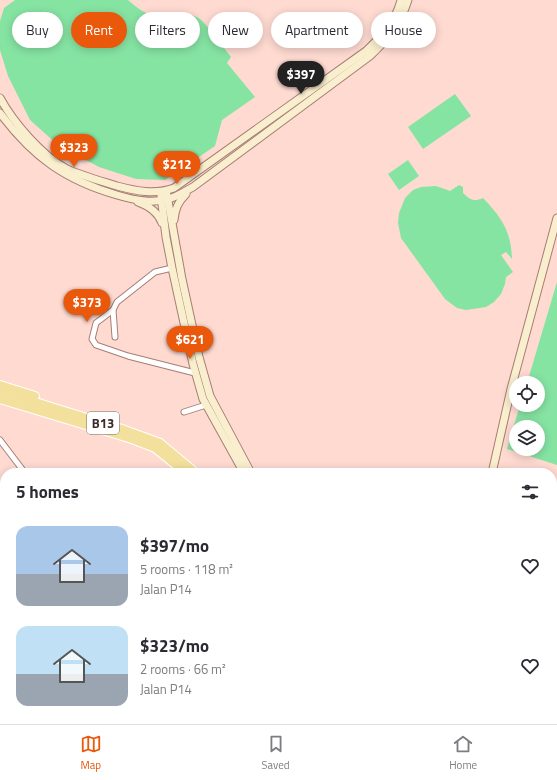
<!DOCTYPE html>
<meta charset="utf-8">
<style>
:root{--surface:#fff;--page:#f7f7f7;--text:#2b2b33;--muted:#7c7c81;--line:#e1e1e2;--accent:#ea580c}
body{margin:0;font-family:"Titillium Web",sans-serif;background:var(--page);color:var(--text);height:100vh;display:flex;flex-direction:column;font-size:15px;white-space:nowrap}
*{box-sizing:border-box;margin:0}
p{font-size:13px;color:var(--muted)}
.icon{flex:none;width:22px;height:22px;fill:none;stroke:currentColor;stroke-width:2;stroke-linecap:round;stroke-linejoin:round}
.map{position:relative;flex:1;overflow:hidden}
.panel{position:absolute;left:0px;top:468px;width:557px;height:256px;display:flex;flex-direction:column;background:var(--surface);border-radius:16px 16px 0 0;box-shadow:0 2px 10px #0003}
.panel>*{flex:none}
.banner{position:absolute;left:12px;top:12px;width:533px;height:36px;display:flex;gap:8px}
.fabs{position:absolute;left:509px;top:376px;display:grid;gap:8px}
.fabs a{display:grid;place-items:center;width:36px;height:36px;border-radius:50%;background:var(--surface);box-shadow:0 2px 10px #0003;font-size:20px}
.price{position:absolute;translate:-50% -34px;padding:0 9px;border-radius:14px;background:var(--accent);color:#fff;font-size:13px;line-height:26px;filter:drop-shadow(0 1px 2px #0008)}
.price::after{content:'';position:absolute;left:50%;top:24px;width:12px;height:9px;margin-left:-6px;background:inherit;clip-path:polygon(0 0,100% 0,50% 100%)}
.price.selected{background:#222;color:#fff}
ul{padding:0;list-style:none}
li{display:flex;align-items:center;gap:12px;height:100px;padding:0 16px}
li span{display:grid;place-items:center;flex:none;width:112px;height:80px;border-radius:12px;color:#555}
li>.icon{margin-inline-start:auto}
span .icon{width:48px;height:48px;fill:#fffc;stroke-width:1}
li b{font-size:17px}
h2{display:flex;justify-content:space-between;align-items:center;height:48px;padding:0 16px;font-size:17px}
.pill{padding:0 14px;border-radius:18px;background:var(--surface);box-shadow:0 2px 10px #0003;font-size:14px;line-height:36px}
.pill.selected{background:var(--accent);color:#fff}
.menu{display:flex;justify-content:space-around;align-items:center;height:56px;border-top:1px solid var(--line);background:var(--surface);font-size:11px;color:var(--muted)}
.menu a{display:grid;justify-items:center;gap:2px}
.menu .selected{color:var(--accent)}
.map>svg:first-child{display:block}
.green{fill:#86e4a3;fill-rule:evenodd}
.forest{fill:#54c87e}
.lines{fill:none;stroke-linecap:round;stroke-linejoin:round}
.canal{stroke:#8da0f0;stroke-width:5.5}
.street-casing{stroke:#a77e75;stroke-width:7}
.secondary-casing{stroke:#a77e75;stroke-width:9}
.primary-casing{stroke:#fff;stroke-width:10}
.street{stroke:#fff;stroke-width:5}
.secondary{stroke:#f9efce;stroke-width:7}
.primary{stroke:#f4e09d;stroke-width:8}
.labels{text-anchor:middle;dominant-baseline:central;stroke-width:4;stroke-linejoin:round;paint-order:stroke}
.shield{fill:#fff;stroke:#766b68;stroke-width:1}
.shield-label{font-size:13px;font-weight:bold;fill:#3c2b27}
</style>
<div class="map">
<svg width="557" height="724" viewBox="0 0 557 724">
<rect width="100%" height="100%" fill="#fedad1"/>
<g class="green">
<path d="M15,0H128C137,8 148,16 160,18C172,19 186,11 197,17C206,22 224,48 231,57L227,63L255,97L222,120L215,146L165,180L136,179L99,167L58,145L30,120L8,76L0,50V21L4,8Z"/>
<path d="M455,94L471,116L423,149L408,127Z"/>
<path d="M408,160L419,176L399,190L388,174Z"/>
<path d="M459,185L463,187V193C470,200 474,202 483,198C502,218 511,231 512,259L506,252L501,255L513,272L506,277L505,284L501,294L494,302L486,307L466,310L457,308L445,299L401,238L398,223L399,213L405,198L413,190L421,187L436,186L450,191Z"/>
<path d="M557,282V465L507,449L520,405H538V383H527ZM516,427H538V449H516Z"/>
</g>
<g class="forest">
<path d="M557,633V663L552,667V637Z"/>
<path d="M452,719H538L542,724H446Z"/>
</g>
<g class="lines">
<path class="canal" d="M0,659L5,649"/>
<g class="street-casing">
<g id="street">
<path d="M113,310L96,323L92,339L96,345L128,356L195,373"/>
<path d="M115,337L113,310L117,302L155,272L172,268"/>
<path d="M184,412L206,405"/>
<path d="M0,440L25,473"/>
<path d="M112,724L124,719"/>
<path d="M217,724L218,719"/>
</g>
</g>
<g class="secondary-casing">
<g id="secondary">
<path d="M0,98C13,122 42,156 67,169C83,176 101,181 117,186C136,191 155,195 174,188L366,51C382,36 396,21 401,0"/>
<path d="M0,113C33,157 65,180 117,195C134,200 152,204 168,199C177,197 185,191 193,187L370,56C388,39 400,25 408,0"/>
<path d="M167,195L182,279L199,357L210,396L251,473"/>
<path d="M161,196L166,237L172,268L193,364L203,399L244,473"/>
<path d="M138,202C149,206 158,212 162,223"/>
<path d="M174,220C175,209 178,202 186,194"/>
<path d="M492,473L511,389L557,218"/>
<path d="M0,583L5,590"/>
<path d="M95,719L99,724"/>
<path d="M360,724L367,719"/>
<path d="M374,724L380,719"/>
</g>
</g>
<g class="primary-casing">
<g id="primary">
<path d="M0,385L35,396"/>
<path d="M0,391L122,429L160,443L196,473"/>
<path d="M0,399L132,439L155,448L186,473"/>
<path d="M223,724L224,719"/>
<path d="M231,724L232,719"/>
</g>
</g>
<use href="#street" class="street"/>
<use href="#secondary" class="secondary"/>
<use href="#primary" class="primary"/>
</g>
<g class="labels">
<rect class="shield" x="87" y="412" width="32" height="22" rx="3"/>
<g class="shield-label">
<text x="103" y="423">B13</text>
</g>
</g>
</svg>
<div class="fabs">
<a><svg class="icon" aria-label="locate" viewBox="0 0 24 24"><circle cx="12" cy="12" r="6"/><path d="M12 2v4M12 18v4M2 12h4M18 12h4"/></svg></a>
<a><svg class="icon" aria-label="layers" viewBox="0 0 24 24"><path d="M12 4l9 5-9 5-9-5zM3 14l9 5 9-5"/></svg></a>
</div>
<b class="price selected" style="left:301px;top:95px">$397</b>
<b class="price" style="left:74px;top:168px">$323</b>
<b class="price" style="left:177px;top:185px">$212</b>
<b class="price" style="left:87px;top:323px">$373</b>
<b class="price" style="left:190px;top:360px">$621</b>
<div class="banner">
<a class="pill">Buy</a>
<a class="pill selected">Rent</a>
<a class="pill">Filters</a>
<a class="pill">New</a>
<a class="pill">Apartment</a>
<a class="pill">House</a>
</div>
<section class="panel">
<h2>5 homes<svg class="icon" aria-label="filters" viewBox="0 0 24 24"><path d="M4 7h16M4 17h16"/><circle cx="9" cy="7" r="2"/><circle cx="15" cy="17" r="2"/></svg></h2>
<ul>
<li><span style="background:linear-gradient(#a9c7e8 60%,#9aa5b1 0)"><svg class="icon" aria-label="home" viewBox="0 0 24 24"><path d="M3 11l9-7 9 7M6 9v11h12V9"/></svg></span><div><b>$397/mo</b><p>5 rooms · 118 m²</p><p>Jalan P14</p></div><svg class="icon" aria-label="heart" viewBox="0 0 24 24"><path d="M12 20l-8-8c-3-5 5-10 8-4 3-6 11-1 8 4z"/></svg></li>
<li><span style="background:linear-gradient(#bfe0f5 60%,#9aa5b1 0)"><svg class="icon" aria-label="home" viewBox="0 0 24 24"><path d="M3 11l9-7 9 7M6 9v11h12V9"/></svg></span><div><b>$323/mo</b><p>2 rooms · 66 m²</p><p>Jalan P14</p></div><svg class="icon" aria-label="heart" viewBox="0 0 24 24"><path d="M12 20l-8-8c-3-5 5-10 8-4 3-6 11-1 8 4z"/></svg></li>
</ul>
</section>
</div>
<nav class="menu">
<a class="selected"><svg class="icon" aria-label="map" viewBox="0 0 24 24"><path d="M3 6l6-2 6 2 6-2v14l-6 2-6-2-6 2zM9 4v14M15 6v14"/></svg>Map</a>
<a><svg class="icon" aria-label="saved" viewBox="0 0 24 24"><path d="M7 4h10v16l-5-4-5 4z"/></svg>Saved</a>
<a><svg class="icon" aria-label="home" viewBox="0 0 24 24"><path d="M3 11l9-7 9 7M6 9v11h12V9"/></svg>Home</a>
</nav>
